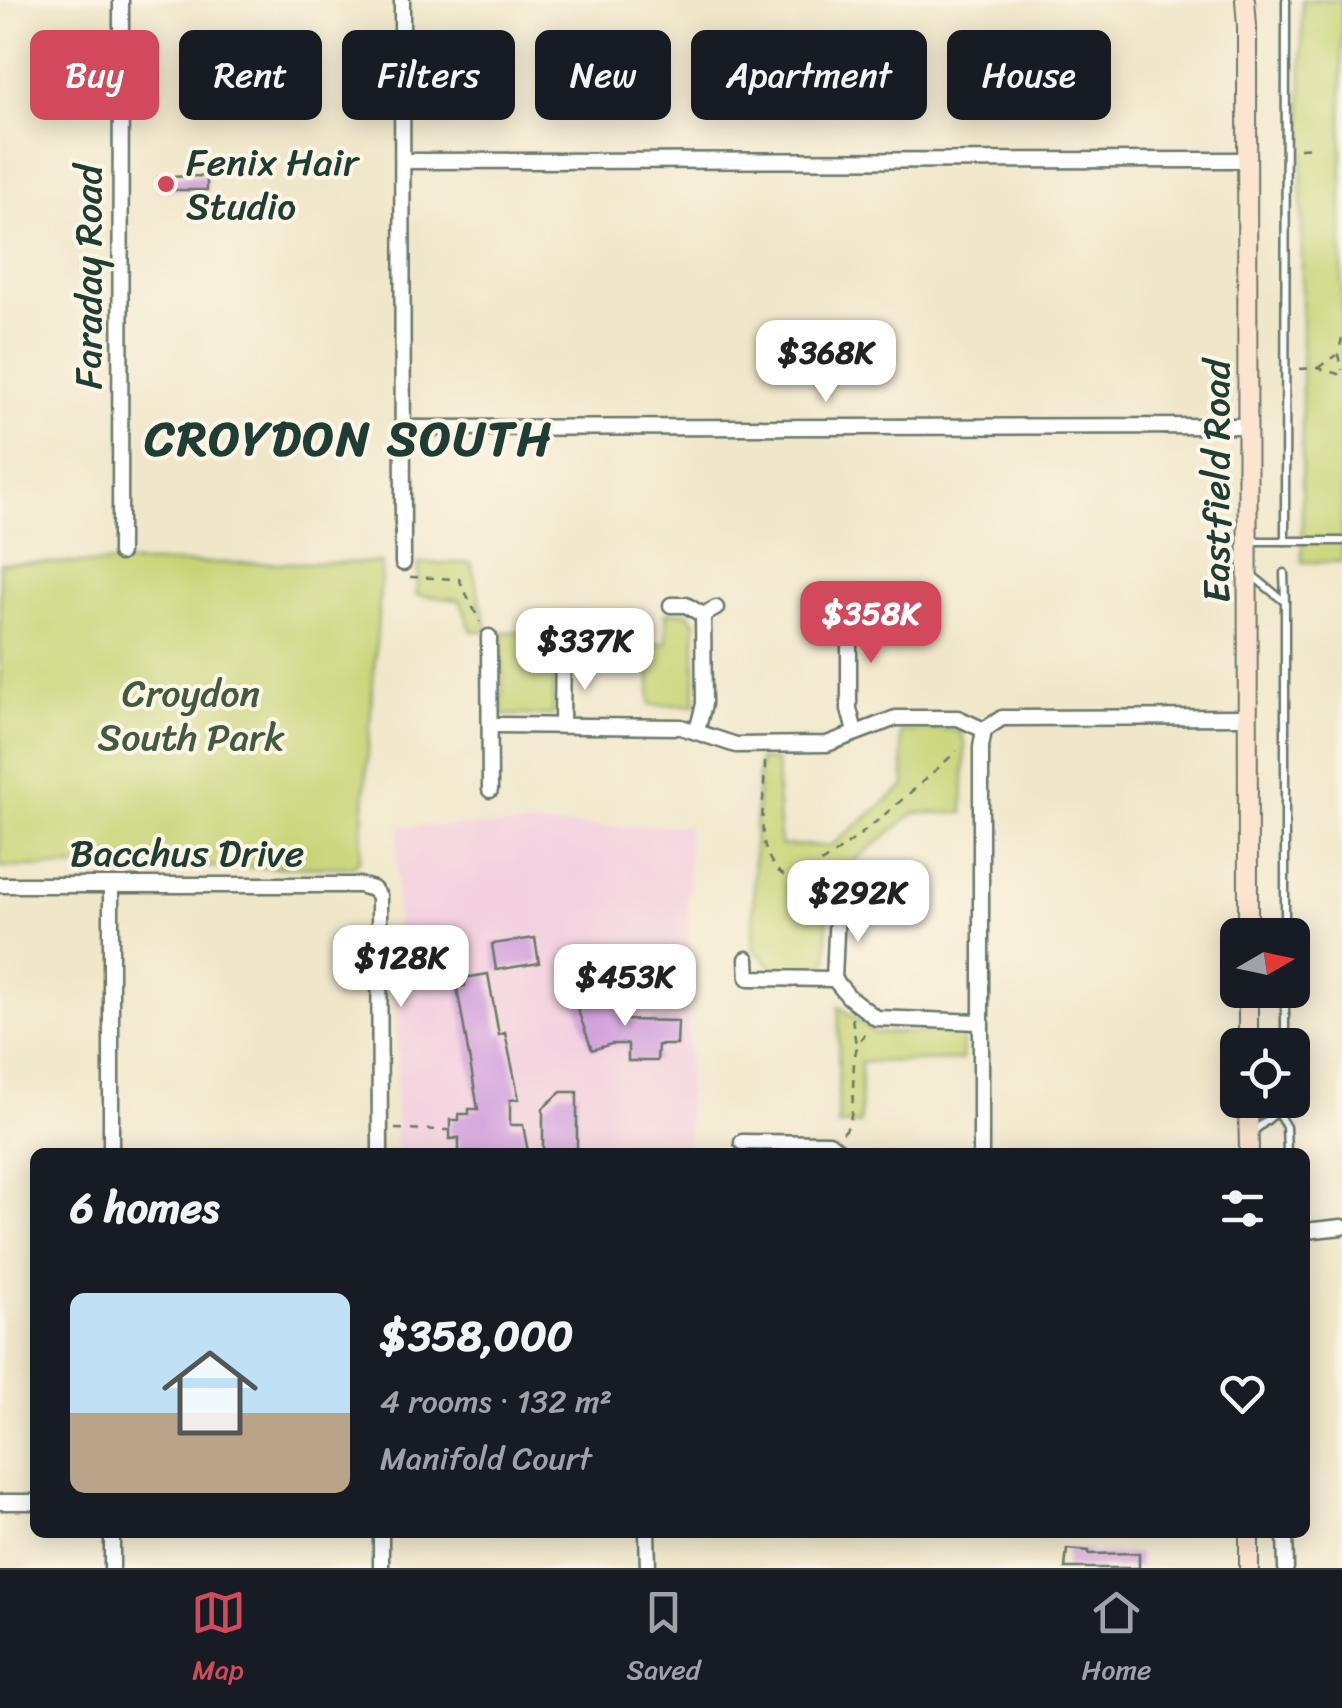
<!DOCTYPE html>
<meta charset="utf-8">
<style>
:root{--surface:#171b24;--page:#20242c;--text:#f1f3f6;--muted:#9ea1a6;--line:#363941;--accent:#d1495b}
body{margin:0;font-family:Sriracha,sans-serif;background:var(--page);color:var(--text);height:100vh;display:flex;flex-direction:column;font-size:38px;white-space:nowrap}
*{box-sizing:border-box;margin:0}
p{font-size:32px;color:var(--muted)}
.icon{flex:none;width:55px;height:55px;fill:none;stroke:currentColor;stroke-width:2;stroke-linecap:round;stroke-linejoin:round}
.map{position:relative;flex:1;overflow:hidden}
.panel{position:absolute;left:30px;top:1148px;width:1280px;height:390px;display:flex;flex-direction:column;background:var(--surface);border-radius:15px;box-shadow:0 5px 25px #0003}
.panel>*{flex:none}
.guide{position:absolute;left:30px;top:30px;width:1282px;height:90px;display:flex;gap:20px}
.needle{width:65px;rotate:81deg}
.controls{position:absolute;left:1220px;top:918px;display:grid;gap:20px}
.controls a{display:grid;place-items:center;width:90px;height:90px;border-radius:15px;background:var(--surface);box-shadow:0 5px 25px #0003;font-size:50px}
.price{position:absolute;translate:-50% -85px;padding:0 22px;border-radius:20px;background:#fff;color:#222;font-size:32px;line-height:65px;filter:drop-shadow(0 2px 5px #0008)}
.price::after{content:'';position:absolute;left:50%;top:60px;width:30px;height:22px;margin-left:-15px;background:inherit;clip-path:polygon(0 0,100% 0,50% 100%)}
.price.current{background:var(--accent);color:#fff}
ul{padding:0;list-style:none}
li{display:flex;align-items:center;gap:30px;height:250px;padding:0 40px}
li+li{border-top:2px solid var(--line)}
li span{display:grid;place-items:center;flex:none;width:280px;height:200px;border-radius:15px;color:#555}
li>.icon{margin-inline-start:auto}
span .icon{width:120px;height:120px;fill:#fffc;stroke-width:1}
li b{font-size:42px}
h2{display:flex;justify-content:space-between;align-items:center;height:120px;padding:0 40px;font-size:42px}
.tag{padding:0 35px;border-radius:15px;background:var(--surface);box-shadow:0 5px 25px #0003;font-size:35px;line-height:90px}
.tag.current{background:var(--accent);color:#fff}
.tab-bar{display:flex;justify-content:space-around;align-items:center;height:140px;border-top:2px solid var(--line);background:var(--surface);font-size:28px;color:var(--muted)}
.tab-bar a{display:grid;justify-items:center;gap:5px}
.tab-bar .current{color:var(--accent)}
.map>svg:first-child{display:block}
.built{fill:#f3cfdf}
.park{fill:#c7d476;stroke:#738855;stroke-width:2.5}
.building{fill:#d29fde}
.lines{fill:none;stroke-linecap:round;stroke-linejoin:round}
.lane-casing{stroke:#687868;stroke-width:11}
.street-casing{stroke:#687868;stroke-width:19}
.secondary-casing{stroke:#687868;stroke-width:22}
.path{stroke:#687868;stroke-width:2.5;stroke-dasharray:8 8;stroke-linecap:butt}
.lane{stroke:#fff;stroke-width:6}
.street{stroke:#fff;stroke-width:14}
.secondary{stroke:#fce5d0;stroke-width:18}
.poi-dot{fill:#d1495b;stroke:#fcf5e5;stroke-width:4}
.labels{text-anchor:middle;dominant-baseline:central;stroke-width:8;stroke-linejoin:round;paint-order:stroke}
.poi-label{font-size:38px;fill:#1f3d34;stroke:#fcf5e5;text-anchor:start}
.street-label{font-size:38px;fill:#1f3d34;stroke:#fcf5e5}
.park-label{font-size:38px;fill:#415b41;stroke:#fcf5e5}
.district-label{font-size:48px;font-weight:bold;letter-spacing:2.5px;fill:#1f3d34;stroke:#fcf5e5}
</style>
<div class="map">
<svg width="1342" height="1568" viewBox="0 0 1342 1568">
<rect width="100%" height="100%" fill="#fcf5e5"/>
<filter id="ink" filterUnits="userSpaceOnUse"><feTurbulence type="fractalNoise" baseFrequency=".01" numOctaves="2"/><feDisplacementMap in="SourceGraphic" scale="20" xChannelSelector="R" yChannelSelector="G"/><feConvolveMatrix kernelMatrix="1 2 1 2 8 2 1 2 1" color-interpolation-filters="sRGB"/></filter>
<filter id="wash" filterUnits="userSpaceOnUse"><feTurbulence type="fractalNoise" baseFrequency=".0048" numOctaves="4" result="noise"/><feDisplacementMap in="SourceGraphic" scale="40" xChannelSelector="R" yChannelSelector="G"/><feGaussianBlur stdDeviation="2.25" result="paint"/><feColorMatrix in="noise" values="0 0 0 0 0 0 0 0 0 0 0 0 0 0 0 0 0 1.4 0 .05"/><feComposite in="paint" operator="in"/></filter>
<g filter="url(#wash)">
<rect width="100%" height="100%" fill="#f0e7ca"/>
<path class="built" d="M400,826H688V1152H396L397,867Z"/>
<g class="park">
<rect x="1302" y="0" width="40" height="562"/>
<path d="M0,563H382L360,860L352,867H0Z"/>
<path d="M419,563H471L488,631H472L460,600L416,595Z"/>
<path d="M687,612L695,623V705H650V644L667,643L666,613Z"/>
<path d="M502,632H554L553,715H502Z"/>
<path d="M950,729L961,733L965,744L963,813H914L853,862L845,901L826,902L828,959L823,966L800,971L774,968L753,949L754,849L759,760L776,761L780,845L831,846L905,786L900,732Z"/>
<path d="M839,1006L874,1033H963L962,1060L861,1062L860,1124L838,1125Z"/>
</g>
<g id="blocks">
<g class="building">
<path d="M207,176V190H158V177Z"/>
<path d="M535,938L539,963L496,970L492,944Z"/>
<path d="M488,974L499,1035L505,1033L519,1099L510,1100V1125H523L528,1152H459V1138L450,1139V1120H459V1114H469V1109H478L457,987L465,986L464,978Z"/>
<path d="M614,991L625,1020L678,1021L677,1045H658L657,1061H628V1044H611L592,1050L576,1005Z"/>
<path d="M561,1092H577V1152H543V1108Z"/>
<path d="M1067,1549L1089,1551V1554L1139,1553V1568H1065Z"/>
</g>
</g>
</g>
<g filter="url(#ink)">
<use href="#blocks" fill-opacity="0" stroke="#687868" stroke-width="2.5"/>
<g class="lines">
<g class="lane-casing">
<g id="lane">
<path d="M1250,541H1342"/>
<path d="M1285,541L1286,0"/>
<path d="M1284,573L1285,601"/>
<path d="M1253,576L1285,602V935"/>
<path d="M1285,990V1045"/>
<path d="M1277,1112L1286,1127L1287,1152"/>
<path d="M1254,1131L1277,1112L1283,1100"/>
</g>
</g>
<g class="street-casing">
<g id="street">
<path d="M402,0L403,563"/>
<path d="M403,161L1248,160"/>
<path d="M403,428L1248,426"/>
<path d="M120,553L121,0"/>
<path d="M671,605H686L703,615L716,608"/>
<path d="M849,605V709L855,732"/>
<path d="M489,637L490,790"/>
<path d="M492,725L681,727L736,745L827,744L896,718H958L984,730"/>
<path d="M562,725L563,640H577"/>
<path d="M697,731L704,704L703,615"/>
<path d="M0,885H359L373,889L379,896L380,1152"/>
<path d="M111,887V1152"/>
<path d="M747,959L748,978L834,979L849,997L876,1018L980,1022"/>
<path d="M834,979L837,910"/>
<path d="M742,1142L829,1143L840,1152"/>
<path d="M981,1152V747L984,730L1002,718L1248,717"/>
<path d="M1305,1231L1342,1227"/>
<path d="M0,1502H35"/>
<path d="M647,1532L648,1568"/>
<path d="M1285,1532L1286,1568"/>
<path d="M112,1568V1532"/>
<path d="M381,1568V1532"/>
</g>
</g>
<g class="secondary-casing">
<g id="secondary">
<path d="M1245,0L1247,26L1248,935"/>
<path d="M1248,990V1045"/>
<path d="M1248,1100L1249,1152"/>
<path d="M1249,1532V1568"/>
</g>
</g>
<g class="path">
<path d="M1300,148L1316,147"/>
<path d="M1342,338L1338,355L1342,370"/>
<path d="M1318,368L1336,355"/>
<path d="M1300,369L1317,368L1342,375"/>
<path d="M410,577L459,579L480,622"/>
<path d="M765,762C765,786 758,832 767,853C770,861 778,874 786,876C812,885 933,772 957,751"/>
<path d="M806,874L820,884L829,895"/>
<path d="M852,1018L856,1045"/>
<path d="M395,1129L448,1130"/>
<path d="M843,1133C858,1121 850,1072 856,1051C858,1042 863,1036 868,1029"/>
</g>
<use href="#lane" class="lane"/>
<use href="#street" class="street"/>
<use href="#secondary" class="secondary"/>
</g>
</g>
<circle class="poi-dot" cx="166" cy="184" r="10"/>
<g class="labels">
<g class="poi-label">
<text x="186" y="162">Fenix Hair<tspan x="186" dy="44">Studio</tspan></text>
</g>
<g class="street-label">
<text transform="translate(88 277) rotate(-90)">Faraday Road</text>
<text transform="translate(1216 481) rotate(-90)">Eastfield Road</text>
<text x="187" y="853">Bacchus Drive</text>
</g>
<g class="park-label">
<text x="191" y="693">Croydon<tspan x="191" dy="44">South Park</tspan></text>
</g>
<g class="district-label">
<text x="349" y="438">CROYDON SOUTH</text>
</g>
</g>
</svg>
<div class="controls">
<a><svg class="needle" viewBox="-14 -14 28 28"><path d="M0-13l5 13h-10z" fill="#e53935"/><path d="M0 13l5-13h-10z" fill="#9ea1a6"/></svg></a>
<a><svg class="icon" aria-label="locate" viewBox="0 0 24 24"><circle cx="12" cy="12" r="6"/><path d="M12 2v4M12 18v4M2 12h4M18 12h4"/></svg></a>
</div>
<b class="price" style="left:826px;top:405px">$368K</b>
<b class="price current" style="left:871px;top:666px">$358K</b>
<b class="price" style="left:585px;top:693px">$337K</b>
<b class="price" style="left:858px;top:945px">$292K</b>
<b class="price" style="left:401px;top:1010px">$128K</b>
<b class="price" style="left:625px;top:1029px">$453K</b>
<div class="guide">
<a class="tag current">Buy</a>
<a class="tag">Rent</a>
<a class="tag">Filters</a>
<a class="tag">New</a>
<a class="tag">Apartment</a>
<a class="tag">House</a>
</div>
<section class="panel">
<h2>6 homes<svg class="icon" aria-label="filters" viewBox="0 0 24 24"><path d="M4 7h16M4 17h16"/><circle cx="9" cy="7" r="2"/><circle cx="15" cy="17" r="2"/></svg></h2>
<ul>
<li><span style="background:linear-gradient(#bfe0f5 60%,#b9a48a 0)"><svg class="icon" aria-label="home" viewBox="0 0 24 24"><path d="M3 11l9-7 9 7M6 9v11h12V9"/></svg></span><div><b>$358,000</b><p>4 rooms · 132 m²</p><p>Manifold Court</p></div><svg class="icon" aria-label="heart" viewBox="0 0 24 24"><path d="M12 20l-8-8c-3-5 5-10 8-4 3-6 11-1 8 4z"/></svg></li>
</ul>
</section>
</div>
<nav class="tab-bar">
<a class="current"><svg class="icon" aria-label="map" viewBox="0 0 24 24"><path d="M3 6l6-2 6 2 6-2v14l-6 2-6-2-6 2zM9 4v14M15 6v14"/></svg>Map</a>
<a><svg class="icon" aria-label="saved" viewBox="0 0 24 24"><path d="M7 4h10v16l-5-4-5 4z"/></svg>Saved</a>
<a><svg class="icon" aria-label="home" viewBox="0 0 24 24"><path d="M3 11l9-7 9 7M6 9v11h12V9"/></svg>Home</a>
</nav>
